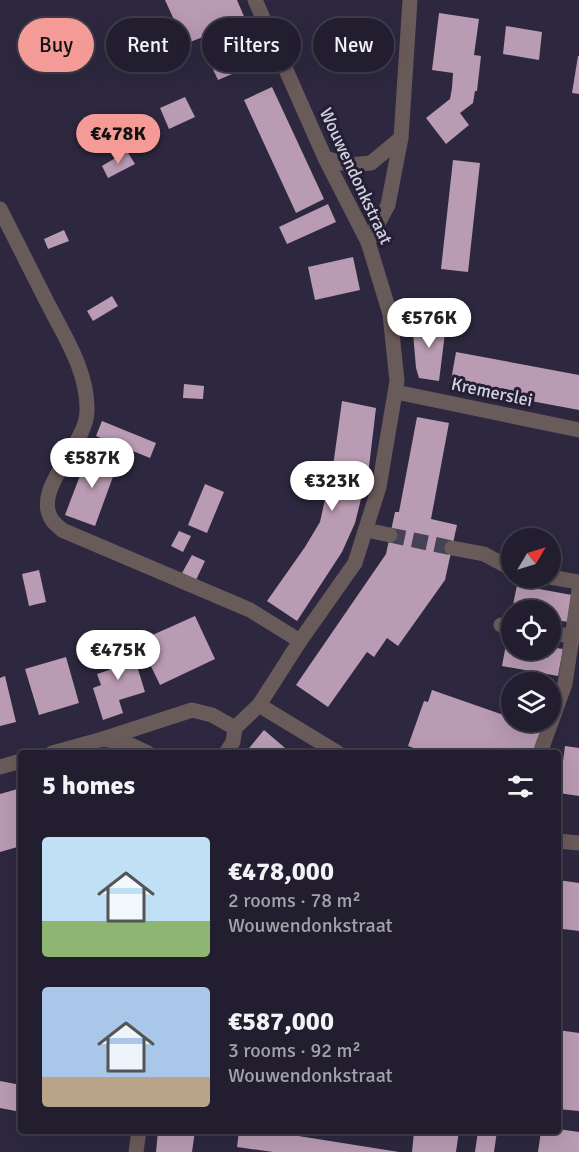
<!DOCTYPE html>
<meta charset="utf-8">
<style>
:root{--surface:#221e2f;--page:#2e2b3b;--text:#f1f3f6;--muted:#a2a2aa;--line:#3f3c4b;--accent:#f59b97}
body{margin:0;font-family:Signika,sans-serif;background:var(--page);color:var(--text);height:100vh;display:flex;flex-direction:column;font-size:22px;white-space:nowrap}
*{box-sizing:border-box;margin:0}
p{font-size:20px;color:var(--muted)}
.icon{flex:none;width:33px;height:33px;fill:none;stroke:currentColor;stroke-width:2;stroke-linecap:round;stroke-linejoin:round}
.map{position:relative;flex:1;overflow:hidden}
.drawer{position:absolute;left:18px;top:750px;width:543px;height:384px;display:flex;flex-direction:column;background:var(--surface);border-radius:6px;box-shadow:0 6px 24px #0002,0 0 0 2px var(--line)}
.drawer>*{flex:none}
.banner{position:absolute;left:18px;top:18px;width:543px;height:54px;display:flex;gap:12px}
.needle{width:39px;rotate:52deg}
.controls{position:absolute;left:501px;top:528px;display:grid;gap:12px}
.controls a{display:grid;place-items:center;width:60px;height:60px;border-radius:50%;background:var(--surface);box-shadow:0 6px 24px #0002,0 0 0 2px var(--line);font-size:30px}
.price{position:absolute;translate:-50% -51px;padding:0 14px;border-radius:21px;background:#fff;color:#222;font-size:20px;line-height:39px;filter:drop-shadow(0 2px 3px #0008)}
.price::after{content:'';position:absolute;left:50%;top:36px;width:18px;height:14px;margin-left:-9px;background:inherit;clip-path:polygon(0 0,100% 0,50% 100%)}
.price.current{background:var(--accent);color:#111}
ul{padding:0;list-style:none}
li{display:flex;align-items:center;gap:18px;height:150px;padding:0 24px}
li span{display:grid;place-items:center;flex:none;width:168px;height:120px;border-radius:6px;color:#555}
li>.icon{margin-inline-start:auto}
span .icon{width:72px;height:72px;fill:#fffc;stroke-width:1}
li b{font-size:26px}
h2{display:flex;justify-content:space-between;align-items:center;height:72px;padding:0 24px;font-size:26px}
.pill{padding:0 21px;border-radius:27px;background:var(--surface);box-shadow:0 6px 24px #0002,0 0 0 2px var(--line);font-size:21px;line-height:54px}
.pill.current{background:var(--accent);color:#111}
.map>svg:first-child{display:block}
.building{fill:#b99bb3}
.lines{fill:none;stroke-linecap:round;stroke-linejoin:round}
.minor-tunnel{stroke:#464157;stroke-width:15;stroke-dasharray:15 8;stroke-linecap:butt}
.minor{stroke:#695b59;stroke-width:15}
.labels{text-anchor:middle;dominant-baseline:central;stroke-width:6;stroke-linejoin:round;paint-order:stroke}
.street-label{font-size:18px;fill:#d3d1e0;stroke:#241f35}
</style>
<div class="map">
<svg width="579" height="1152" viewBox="0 0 579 1152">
<rect width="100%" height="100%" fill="#2d283f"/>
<g class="building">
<path d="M165,0H237L255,42L243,47L251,66L218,80L209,61L203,37L185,44Z"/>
<path d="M439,13L479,19L474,55L481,56L477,91H475L473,103L460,113L469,125L446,144L426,118L450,99L452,88L453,73L432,70Z"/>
<path d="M506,26L542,32L539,60L503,54Z"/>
<path d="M578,56H579V94L572,93Z"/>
<path d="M272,87L324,199L296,213L244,100Z"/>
<path d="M185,97L195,117L169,129L160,108Z"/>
<path d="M127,151L135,164L108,178L102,166Z"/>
<path d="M453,160L480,163L468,272L441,269Z"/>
<path d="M328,204L336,222L287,244L279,227Z"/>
<path d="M64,230L69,241L48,249L44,239Z"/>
<path d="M353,257L360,290L315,300L308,267Z"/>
<path d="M112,296L118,306L93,321L87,311Z"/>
<path d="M412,321L446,325L439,381L419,378L416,368Z"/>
<path d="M456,352L579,375V410L450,386Z"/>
<path d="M184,384L204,386L203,399L183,398Z"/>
<path d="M342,401L376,408L369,467L355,523L342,552L297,621L267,601L305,547L320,522L334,459Z"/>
<path d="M417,417L449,423L431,519L457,525L445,580L398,646L387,638L374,657L367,652L328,707L296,685L386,554L395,512H399Z"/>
<path d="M102,421L156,443L150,458L96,436Z"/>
<path d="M89,452L118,463L95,526L65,515Z"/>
<path d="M205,484L224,492L207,533L188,525Z"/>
<path d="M179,531L191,536L183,552L171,546Z"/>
<path d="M192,555L205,561L196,580L182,573Z"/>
<path d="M39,570L46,602L29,606L22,574Z"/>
<path d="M517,585L572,595L568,622L550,619V610H512Z"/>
<path d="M195,616L215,659L160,685L139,641Z"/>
<path d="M507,639L512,640V650H550V647L563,649L558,676L502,666Z"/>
<path d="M130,643L145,692L119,700L123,713L103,720L93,688L101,685L97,674L109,670L104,651Z"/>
<path d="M66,657L79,703L39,715L25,669Z"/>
<path d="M5,676L16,722L0,726V678Z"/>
<path d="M432,690L512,718V722H522L543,729L534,753H427L408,746L424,701L428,702Z"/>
<path d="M264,730L291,753H245Z"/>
<path d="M565,746L579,748V796L559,793Z"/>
<path d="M21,788V846L0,852V794Z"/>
<path d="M558,880L579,883V931L563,929L561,945H558Z"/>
<path d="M558,1030L579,1033V1111L558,1109Z"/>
<path d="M0,1081L21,1085V1112L0,1108Z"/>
<path d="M558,1129L579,1132V1152H538L541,1131H558Z"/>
<path d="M158,1131H195L192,1152H156Z"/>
<path d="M239,1131H267L399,1152H273L237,1147Z"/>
<path d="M437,1131H459L456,1152H412L414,1132L436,1135Z"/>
<path d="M478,1131H497L494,1152H475Z"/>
</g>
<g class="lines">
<path class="minor-tunnel" d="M390,535L452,548"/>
<g class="minor">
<path d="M401,138L410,0"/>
<path d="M325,158L350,165L371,163L401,138L388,205L368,242"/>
<path d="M0,209C16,241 32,272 48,304C65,337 88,372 87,411C87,445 31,489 52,520C54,523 59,527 62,530L250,610L300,641"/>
<path d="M396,392L579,430"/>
<path d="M366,530L390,535"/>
<path d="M452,548L484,554L512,569"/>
<path d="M550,577L579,582"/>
<path d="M501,625L512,626"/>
<path d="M550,633L579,637"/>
<path d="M259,705L338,753"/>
<path d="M103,739L131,745L148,753"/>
<path d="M52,753L103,739L192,710L212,715L235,728"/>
<path d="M226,753L233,742L235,728L259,705L300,641L355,563L379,487L397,381L390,314L368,242L325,158L255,0"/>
<path d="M540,753L565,684L579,590"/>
<path d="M0,767L21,761"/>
<path d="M558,841L579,843"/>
<path d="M136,1152L139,1131"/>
</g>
</g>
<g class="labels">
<g class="street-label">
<text transform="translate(356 176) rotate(65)">Wouwendonkstraat</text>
<text transform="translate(492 392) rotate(12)">Kremerslei</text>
</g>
</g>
</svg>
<div class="controls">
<a><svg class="needle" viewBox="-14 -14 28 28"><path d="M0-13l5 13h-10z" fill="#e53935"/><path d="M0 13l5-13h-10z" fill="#a2a2aa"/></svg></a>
<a><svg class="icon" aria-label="locate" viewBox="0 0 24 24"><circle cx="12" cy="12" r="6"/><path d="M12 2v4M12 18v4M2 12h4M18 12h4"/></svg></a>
<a><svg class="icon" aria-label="layers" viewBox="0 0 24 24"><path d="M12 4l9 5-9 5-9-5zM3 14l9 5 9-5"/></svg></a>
</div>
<b class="price current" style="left:118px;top:165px">€478K</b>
<b class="price" style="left:429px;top:349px">€576K</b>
<b class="price" style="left:92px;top:489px">€587K</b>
<b class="price" style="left:332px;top:512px">€323K</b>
<b class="price" style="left:118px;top:681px">€475K</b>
<div class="banner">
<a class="pill current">Buy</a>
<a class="pill">Rent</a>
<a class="pill">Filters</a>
<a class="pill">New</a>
</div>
<section class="drawer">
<h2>5 homes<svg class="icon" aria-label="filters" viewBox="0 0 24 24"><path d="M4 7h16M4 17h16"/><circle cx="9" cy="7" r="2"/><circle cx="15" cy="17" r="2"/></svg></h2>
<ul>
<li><span style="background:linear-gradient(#bfe0f5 70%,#8fb573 0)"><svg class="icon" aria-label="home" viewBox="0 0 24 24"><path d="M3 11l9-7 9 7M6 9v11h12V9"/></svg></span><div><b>€478,000</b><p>2 rooms · 78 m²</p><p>Wouwendonkstraat</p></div></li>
<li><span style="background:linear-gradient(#a9c7e8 75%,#b9a48a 0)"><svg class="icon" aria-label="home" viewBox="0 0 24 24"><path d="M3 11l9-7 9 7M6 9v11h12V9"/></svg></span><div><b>€587,000</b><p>3 rooms · 92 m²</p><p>Wouwendonkstraat</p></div></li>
</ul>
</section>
</div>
